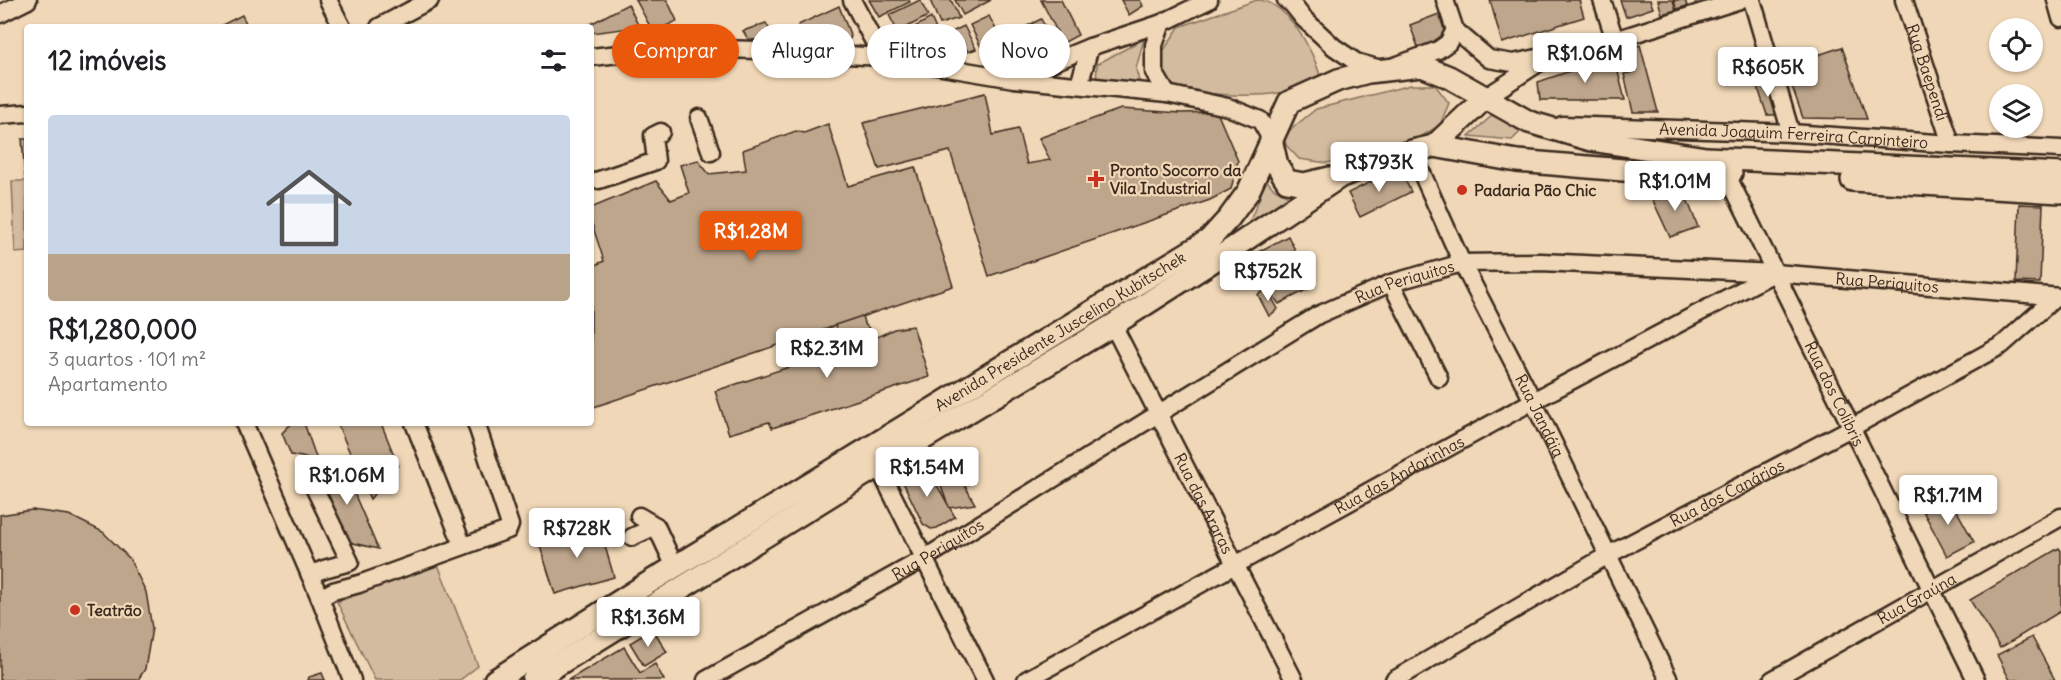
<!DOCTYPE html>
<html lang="pt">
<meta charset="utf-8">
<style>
:root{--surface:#fff;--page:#f6f6f6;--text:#202124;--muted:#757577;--accent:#ea580c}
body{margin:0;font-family:Delius,sans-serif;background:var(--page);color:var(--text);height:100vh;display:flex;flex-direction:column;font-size:22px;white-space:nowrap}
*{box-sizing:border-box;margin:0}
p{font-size:20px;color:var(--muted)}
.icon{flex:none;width:33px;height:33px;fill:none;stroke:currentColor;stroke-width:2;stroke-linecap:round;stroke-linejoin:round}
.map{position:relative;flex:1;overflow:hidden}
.panel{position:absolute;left:24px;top:24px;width:570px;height:402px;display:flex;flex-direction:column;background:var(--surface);border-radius:6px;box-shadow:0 2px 4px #0004}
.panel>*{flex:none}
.top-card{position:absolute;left:612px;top:24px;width:570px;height:54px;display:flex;gap:12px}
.fabs{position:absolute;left:1989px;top:18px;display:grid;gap:12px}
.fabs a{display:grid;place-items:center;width:54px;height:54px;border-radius:50%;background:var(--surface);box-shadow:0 2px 4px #0004;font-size:30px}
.price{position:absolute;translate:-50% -51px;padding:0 14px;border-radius:6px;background:#fff;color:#222;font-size:20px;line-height:39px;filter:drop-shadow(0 2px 3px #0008)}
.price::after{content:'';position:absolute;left:50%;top:36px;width:18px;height:14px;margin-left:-9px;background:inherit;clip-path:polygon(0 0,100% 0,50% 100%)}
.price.selected{background:var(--accent);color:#fff}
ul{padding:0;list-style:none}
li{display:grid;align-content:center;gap:12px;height:318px;padding:0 24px}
li span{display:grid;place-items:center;height:186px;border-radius:6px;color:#555}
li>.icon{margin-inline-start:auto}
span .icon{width:108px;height:108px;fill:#fffc;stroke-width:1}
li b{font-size:26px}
h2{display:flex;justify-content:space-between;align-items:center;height:72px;padding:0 24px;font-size:26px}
.chip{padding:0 21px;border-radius:27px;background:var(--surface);box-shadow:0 2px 4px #0004;font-size:21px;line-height:54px}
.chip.selected{background:var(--accent);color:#fff}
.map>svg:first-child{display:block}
.green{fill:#d2bb9e;stroke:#86725e;stroke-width:1.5}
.building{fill:#bea68c;stroke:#3b2a1e;stroke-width:1.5}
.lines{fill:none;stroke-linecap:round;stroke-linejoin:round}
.minor-casing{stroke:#3b2a1e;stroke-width:21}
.major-casing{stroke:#3b2a1e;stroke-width:26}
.minor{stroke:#f0d7b7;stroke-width:16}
.major{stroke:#f0d7b7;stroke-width:21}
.poi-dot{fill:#c8321e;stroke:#f0d7b7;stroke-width:2}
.labels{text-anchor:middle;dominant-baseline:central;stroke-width:4.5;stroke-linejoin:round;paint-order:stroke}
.street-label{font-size:16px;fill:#3b2a1e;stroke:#f0d7b7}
.poi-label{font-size:16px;font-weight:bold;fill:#3b2a1e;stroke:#f0d7b7;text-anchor:start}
</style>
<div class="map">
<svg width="2061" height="680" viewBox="0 0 2061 680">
<rect width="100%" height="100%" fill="#f0d7b7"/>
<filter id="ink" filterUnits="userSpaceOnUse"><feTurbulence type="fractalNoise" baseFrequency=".0167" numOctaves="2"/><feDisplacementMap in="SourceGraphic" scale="12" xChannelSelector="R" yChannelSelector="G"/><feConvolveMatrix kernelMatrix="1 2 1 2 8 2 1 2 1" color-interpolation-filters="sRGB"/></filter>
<g filter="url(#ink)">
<g class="green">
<path d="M1257,0C1286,0 1314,51 1320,76C1315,79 1310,83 1304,86C1272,101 1210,94 1174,91L1158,59L1179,27Z"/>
<path d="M1144,39L1136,69L1141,89L1096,85L1097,64Z"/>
<path d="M1411,85H1435L1449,103L1440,125L1416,140L1327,163L1299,159L1286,145L1284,135L1316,109Z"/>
<path d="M1495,113L1520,132L1512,140L1469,136Z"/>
<path d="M1264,177L1273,188L1294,199L1245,232L1260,197Z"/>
<path d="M12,181H27V252L15,253Z"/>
<path d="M437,562L478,666L460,680H375L337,602Z"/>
</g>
<g class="building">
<path d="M636,0H667L677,21L653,32Z"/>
<path d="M869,0H909L910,2L879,17Z"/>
<path d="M920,0L928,16L898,32L889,15Z"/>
<path d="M930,0H951L959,18L940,24Z"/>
<path d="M955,0H991L963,15Z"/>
<path d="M1041,0H1061L1078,35L1063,43Z"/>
<path d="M1121,0H1140L1143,6L1129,15Z"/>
<path d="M1490,0H1579L1584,17L1502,43Z"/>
<path d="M1620,0H1650L1653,8L1626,17Z"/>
<path d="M1658,0H1673L1676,10L1662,14Z"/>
<path d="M1674,0H1685L1687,6L1676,9Z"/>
<path d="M628,4L639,27L591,33V27H585Z"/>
<path d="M839,6L851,37L846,44L803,34L798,25Z"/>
<path d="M1439,14L1447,38L1418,47L1410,25Z"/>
<path d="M242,15L248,27H223L222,25Z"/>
<path d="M989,16L1002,41L983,51L970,25Z"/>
<path d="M931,18L939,36L921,45L911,29Z"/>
<path d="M1041,19L1056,47L1030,60L1011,58L1001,39Z"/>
<path d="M766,23L777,43L748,39L743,31Z"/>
<path d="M964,26L976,49L968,52L963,42L953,47L950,43L937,49L933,41Z"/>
<path d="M1640,45L1658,112H1633L1624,74L1634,72L1628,50Z"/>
<path d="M1842,47L1867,119L1803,118L1785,66Z"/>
<path d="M1614,56L1625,100H1540L1538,82Z"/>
<path d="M1769,81L1778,115H1767L1757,85Z"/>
<path d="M985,93L993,135L1018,129L1027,164L1050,160L1039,138L1121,109L1181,113L1217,112L1238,161L1231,189L1210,200L989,276L950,151L879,169L863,123Z"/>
<path d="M828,124L848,186L915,167L953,286L591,408V267L604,261L591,221V208L656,181L671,200L689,193L680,165L698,160L709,174L746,170L743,150L796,131L804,133Z"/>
<path d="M22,139H27V175L25,176Z"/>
<path d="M1389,173L1403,176L1411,192L1360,217L1348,193Z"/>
<path d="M1649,192L1685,194L1698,227L1670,237Z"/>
<path d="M2019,204L2043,205L2040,283L2016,282Z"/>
<path d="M1288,236L1295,250L1249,276L1241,261Z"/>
<path d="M1301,275L1308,289L1279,304L1271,293Z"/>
<path d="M1267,289L1278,309L1269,316L1258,295Z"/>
<path d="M862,316L864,323L877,337L894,329L913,326L929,377L772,428L769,422L729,434L715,391L845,349L835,325Z"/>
<path d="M292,423H304L317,460L291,455L282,433Z"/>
<path d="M337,423H381L398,465L370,499Z"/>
<path d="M339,458L378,549L349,542L321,478Z"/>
<path d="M950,459L975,504L949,508L934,467Z"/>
<path d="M925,464L955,517L937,528L931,529L923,524L901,478Z"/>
<path d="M1948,495L1974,542L1947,556L1922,509Z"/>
<path d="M32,510L69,515L103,532L129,558L146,592L152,628L145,669L138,680H0V515Z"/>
<path d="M598,522L614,577L555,594L539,543Z"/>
<path d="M2059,548L2061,551V611L2000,648L1970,600Z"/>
<path d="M653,629L667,652L644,666L630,643Z"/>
<path d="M2032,637L2055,680H2010L1997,655Z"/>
<path d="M624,647L640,673L655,664L664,680H568Z"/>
<path d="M322,673L325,680H308L309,677Z"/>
</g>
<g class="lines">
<g class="minor-casing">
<g id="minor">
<path d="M328,0L342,27"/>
<path d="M852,0L882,57"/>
<path d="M1286,0L1292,4L1304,19L1334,47L1356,62L1384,70L1438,50L1448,43L1455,30"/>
<path d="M1445,0L1455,30L1489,59L1513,63L1542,57"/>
<path d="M1602,0L1615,40"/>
<path d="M1752,0L1791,133"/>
<path id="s1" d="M1904,0L1951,144"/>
<path d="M2056,0L2061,18"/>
<path d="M0,14L28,0"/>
<path d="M1162,23L1154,45V72L1167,94"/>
<path d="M379,27L430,0"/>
<path d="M591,57L677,48L759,50L882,57L1014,79L1167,94L1228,107L1260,120L1271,139"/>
<path d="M1017,77L1090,47L1162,23L1209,0"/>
<path d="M1079,85L1090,47"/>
<path d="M1486,97L1551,55L1615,40L1740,0"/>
<path d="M0,115L27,113"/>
<path d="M699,118L711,152"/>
<path id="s2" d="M1562,125L1791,133L1951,144L2061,149"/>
<path id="s3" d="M1412,151L1462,263L1533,401L1669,680"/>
<path id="s4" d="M1726,173L1976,680"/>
<path d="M599,180L656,161L653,136L661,132"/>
<path d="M1391,283L1439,378"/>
<path id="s5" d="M1113,325L1294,680"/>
<path d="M244,423L320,598L352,680"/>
<path d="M414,423L463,546"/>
<path d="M878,466L985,680"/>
<path d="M639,516L656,526L675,567"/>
<path d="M632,537L656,526"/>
<path d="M310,575L324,569L350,562L312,483"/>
<path d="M320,598L333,591L359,584L508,530L510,525L476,423"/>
<path id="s6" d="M706,680L925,558L1318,315L1391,283L1462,263L1541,262L1775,273L2061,297"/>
<path id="s7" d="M1026,680L1533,401L1774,273"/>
<path id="s8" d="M1394,680L1608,555L1851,428L2002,345L2056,297"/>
<path id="s9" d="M1772,680L2061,517"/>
</g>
</g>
<g class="major-casing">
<g id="major">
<path d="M1271,139L1277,165L1287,181L1304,184L1330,178"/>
<path d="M1434,146L1486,97"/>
<path d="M1852,180L2061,192"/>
<path id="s10" d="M495,680L645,585L1209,240L1229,218L1248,192L1289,102L1338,80L1368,72L1422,66L1449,77L1529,122L1591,140L1706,158L2061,174"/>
<path d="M533,680L878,466L1113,325L1227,252L1341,176L1412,151L1434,146L1517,161L1623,170L1731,173"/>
</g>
</g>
<use href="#minor" class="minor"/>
<use href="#major" class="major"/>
</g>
</g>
<g class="poi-dot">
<path d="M1093 170h6v6h6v6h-6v6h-6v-6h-6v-6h6z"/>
<circle cx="1462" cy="190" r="6"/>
<circle cx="75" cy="610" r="6"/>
</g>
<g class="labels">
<g class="street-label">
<text stroke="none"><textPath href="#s1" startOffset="76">Rua Baependi</textPath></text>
<text stroke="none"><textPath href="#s2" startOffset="232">Avenida Joaquim Ferreira Carpinteiro</textPath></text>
<text stroke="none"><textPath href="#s6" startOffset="1292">Rua Periquitos</textPath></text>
<text stroke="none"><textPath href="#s6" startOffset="806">Rua Periquitos</textPath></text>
<text stroke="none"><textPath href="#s10" startOffset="664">Avenida Presidente Juscelino Kubitschek</textPath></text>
<text stroke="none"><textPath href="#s4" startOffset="246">Rua dos Colibris</textPath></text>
<text stroke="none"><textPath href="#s3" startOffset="294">Rua Jandáia</textPath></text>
<text stroke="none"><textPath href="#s7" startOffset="426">Rua das Andorinhas</textPath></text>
<text stroke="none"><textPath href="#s8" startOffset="382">Rua dos Canários</textPath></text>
<text stroke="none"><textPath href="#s5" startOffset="200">Rua das Araras</textPath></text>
<text stroke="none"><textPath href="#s6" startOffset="266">Rua Periquitos</textPath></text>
<text stroke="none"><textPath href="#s9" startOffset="166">Rua Graúna</textPath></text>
</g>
<g class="poi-label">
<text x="1110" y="170">Pronto Socorro da<tspan x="1110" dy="18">Vila Industrial</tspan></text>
<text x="1474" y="190">Padaria Pão Chic</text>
<text x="87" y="610">Teatrão</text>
</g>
</g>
</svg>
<div class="fabs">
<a><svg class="icon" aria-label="locate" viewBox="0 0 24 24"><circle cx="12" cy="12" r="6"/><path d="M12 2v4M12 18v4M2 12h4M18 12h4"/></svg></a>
<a><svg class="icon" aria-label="layers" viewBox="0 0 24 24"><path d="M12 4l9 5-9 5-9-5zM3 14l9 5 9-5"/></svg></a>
</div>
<b class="price" style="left:1585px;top:84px">R$1.06M</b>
<b class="price" style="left:1768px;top:98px">R$605K</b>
<b class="price" style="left:1379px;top:193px">R$793K</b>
<b class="price" style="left:1675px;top:212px">R$1.01M</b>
<b class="price selected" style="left:751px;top:262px">R$1.28M</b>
<b class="price" style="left:1268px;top:302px">R$752K</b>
<b class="price" style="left:827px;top:379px">R$2.31M</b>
<b class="price" style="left:927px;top:498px">R$1.54M</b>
<b class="price" style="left:347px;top:506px">R$1.06M</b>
<b class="price" style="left:1948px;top:526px">R$1.71M</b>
<b class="price" style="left:577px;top:559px">R$728K</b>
<b class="price" style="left:648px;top:648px">R$1.36M</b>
<div class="top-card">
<a class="chip selected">Comprar</a>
<a class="chip">Alugar</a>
<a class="chip">Filtros</a>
<a class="chip">Novo</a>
</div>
<section class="panel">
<h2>12 imóveis<svg class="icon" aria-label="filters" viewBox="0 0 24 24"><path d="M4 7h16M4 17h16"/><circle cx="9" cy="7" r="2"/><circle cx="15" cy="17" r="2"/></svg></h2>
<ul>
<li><span style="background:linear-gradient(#c9d6e8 75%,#b9a48a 0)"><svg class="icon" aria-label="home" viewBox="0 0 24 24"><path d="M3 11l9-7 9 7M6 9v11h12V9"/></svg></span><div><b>R$1,280,000</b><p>3 quartos · 101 m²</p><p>Apartamento</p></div></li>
</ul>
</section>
</div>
